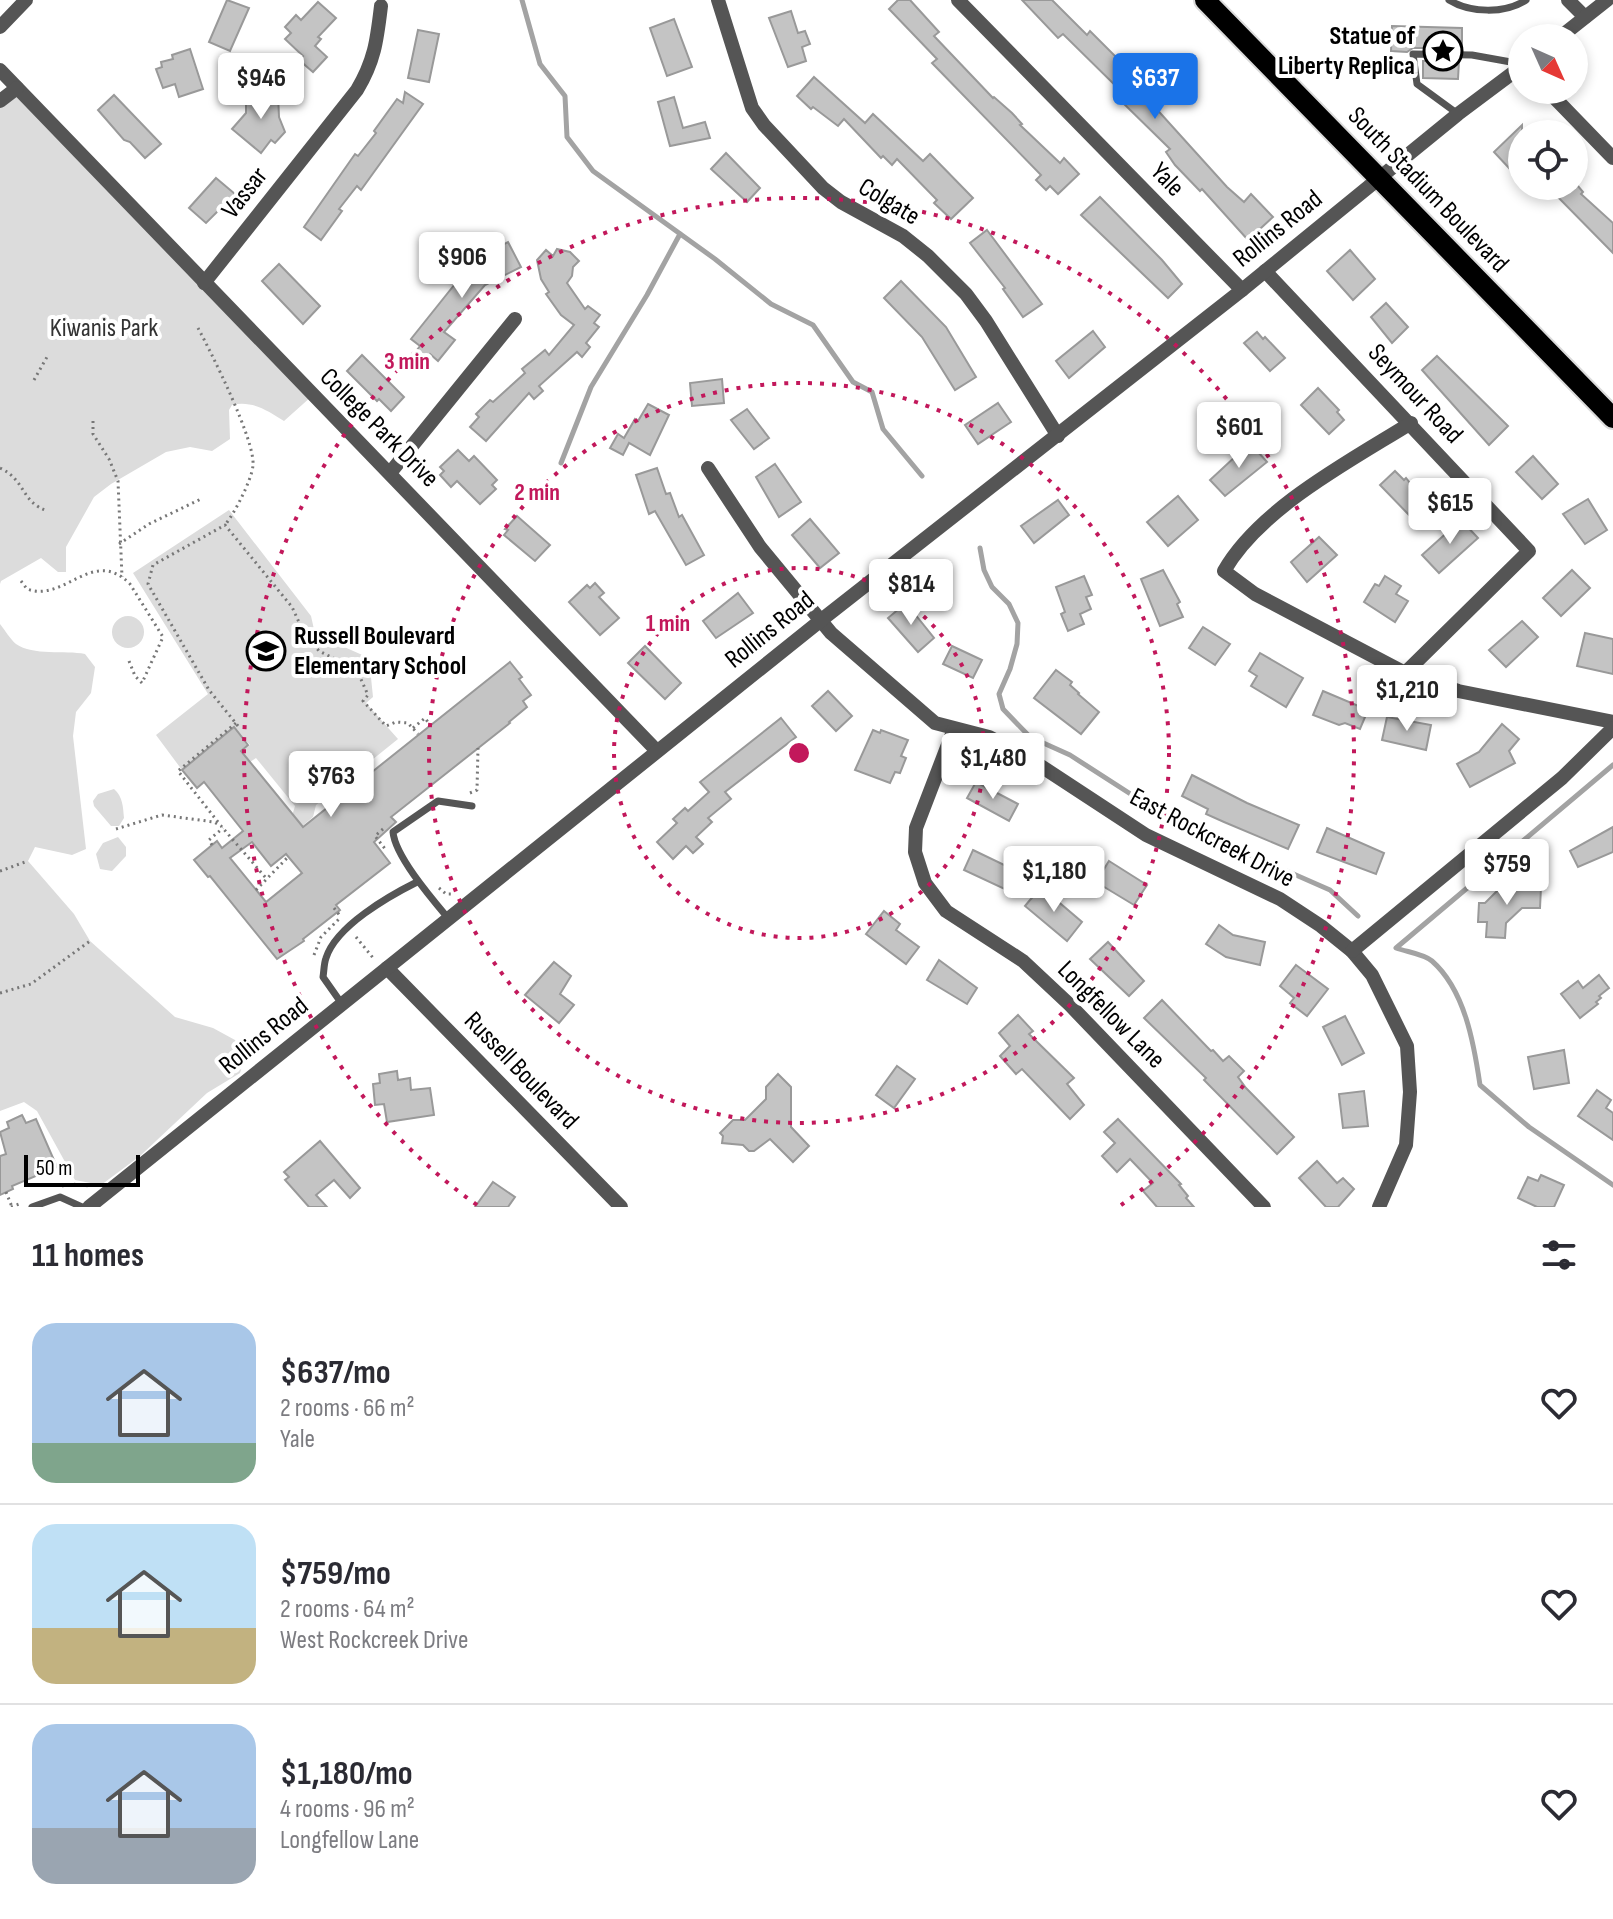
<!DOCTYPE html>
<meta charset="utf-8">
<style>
:root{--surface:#fff;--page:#f2f2f3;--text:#2b2b33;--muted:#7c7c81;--line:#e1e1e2;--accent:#1a73e8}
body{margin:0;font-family:"Sofia Sans Condensed",sans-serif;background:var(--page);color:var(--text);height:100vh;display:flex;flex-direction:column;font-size:30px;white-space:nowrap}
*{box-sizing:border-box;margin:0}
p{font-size:26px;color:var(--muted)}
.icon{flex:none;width:44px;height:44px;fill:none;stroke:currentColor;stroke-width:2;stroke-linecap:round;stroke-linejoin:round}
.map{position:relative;height:1207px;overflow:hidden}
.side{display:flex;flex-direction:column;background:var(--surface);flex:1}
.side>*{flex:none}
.needle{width:52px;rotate:135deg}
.fabs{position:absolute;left:1508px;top:24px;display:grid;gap:16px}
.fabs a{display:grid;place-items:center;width:80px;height:80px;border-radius:50%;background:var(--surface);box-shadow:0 4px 12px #0003;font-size:40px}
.scale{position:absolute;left:24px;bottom:20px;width:116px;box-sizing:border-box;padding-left:8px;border:4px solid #000;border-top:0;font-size:22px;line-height:28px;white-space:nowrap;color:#000;-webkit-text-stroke:6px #fff;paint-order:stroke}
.price{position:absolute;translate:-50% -68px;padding:0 18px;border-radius:8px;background:#fff;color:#222;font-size:26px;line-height:52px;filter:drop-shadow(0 2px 4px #0008)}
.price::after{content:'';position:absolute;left:50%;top:48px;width:24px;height:18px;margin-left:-12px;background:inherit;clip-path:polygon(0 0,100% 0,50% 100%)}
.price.current{background:var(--accent);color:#fff}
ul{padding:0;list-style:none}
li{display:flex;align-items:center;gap:24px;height:200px;padding:0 32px}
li+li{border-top:2px solid var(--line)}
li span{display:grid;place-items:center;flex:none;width:224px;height:160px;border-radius:24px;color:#555}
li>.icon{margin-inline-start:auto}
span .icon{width:96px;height:96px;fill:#fffc;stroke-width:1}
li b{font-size:34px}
h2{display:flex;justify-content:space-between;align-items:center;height:96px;padding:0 32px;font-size:34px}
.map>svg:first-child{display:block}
.green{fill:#dcdcdc}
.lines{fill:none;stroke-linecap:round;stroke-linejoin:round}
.stream{stroke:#a3a3a3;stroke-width:5}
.building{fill:#c4c4c4;stroke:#999;stroke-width:2;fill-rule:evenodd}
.primary-casing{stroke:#dbdbdb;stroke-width:24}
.path{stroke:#777;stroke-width:3;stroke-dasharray:2 4;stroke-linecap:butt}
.service{stroke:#555;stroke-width:7}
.minor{stroke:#555;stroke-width:14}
.primary{stroke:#000;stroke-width:20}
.ring{fill:none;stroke:#c2185b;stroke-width:4;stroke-dasharray:4 8}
.labels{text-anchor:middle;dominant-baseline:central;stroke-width:8;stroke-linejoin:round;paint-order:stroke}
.poi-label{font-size:26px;font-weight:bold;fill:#000;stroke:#fff;text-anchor:end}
.street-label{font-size:26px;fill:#000;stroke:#fff}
.park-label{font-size:26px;fill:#333;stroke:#fff}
.centre{fill:#c2185b;stroke:#fff;stroke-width:4}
.ring-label{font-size:24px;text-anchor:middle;font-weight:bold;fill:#c2185b;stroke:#fff;stroke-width:8;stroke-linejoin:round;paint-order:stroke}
</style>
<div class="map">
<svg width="1613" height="1207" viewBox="0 0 1613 1207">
<rect width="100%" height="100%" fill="#fff"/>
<g class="green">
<path d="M17,88L312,396L284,421C268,411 252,400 232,405L229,410L230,439L212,451L190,447L166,452L111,484L94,497L66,547V572H58L41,558L1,581L0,584V101Z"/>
<path d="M229,510L311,616L315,634L369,658L373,697L366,703L398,739L316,805L313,817L294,833L292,816L295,806L256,758L250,762L242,751L250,745L234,728L182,770L156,735L208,694L133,573Z"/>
<circle cx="128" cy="632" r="16"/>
<path d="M0,624C5,630 10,639 16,644C33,656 65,650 85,654L95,667L91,693L76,712L73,736L86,849L72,855L35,847L28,861L74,914L90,941L175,1017L213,1028L235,1040L245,1057L240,1073L207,1093L140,1156L101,1185L75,1180L37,1111L24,1102L0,1111Z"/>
<path d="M114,789C123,797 123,807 124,818L119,826H111L94,806L93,801L98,794Z"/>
<path d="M118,837L126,847V856L112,871L100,869L96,854L103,843Z"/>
</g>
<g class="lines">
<g class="stream">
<path d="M522,0L540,64L565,96L567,137L593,171L715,259L771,304L813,325L853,382L872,392L883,429L922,476"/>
<path d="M561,463L591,387L647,295L680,234"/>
<path d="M980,548L984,570L992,587L1009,604L1018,623L1017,644L1010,669L999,694L1003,709L1030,737L1070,755L1143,802L1198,832L1330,890L1358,916"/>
<path d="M1613,765L1396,948C1407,952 1424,954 1432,961C1465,990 1474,1044 1480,1085L1529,1127L1613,1185"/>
</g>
</g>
<g class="building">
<path d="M227,0L249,8L230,51L209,42Z"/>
<path d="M898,0H910L939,32L934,36L993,98L994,97L1012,113L1022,124L1020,125L1060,163L1064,158L1079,174L1058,194L1050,186L1046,190L1036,180L1041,175L932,63L937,59L889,9Z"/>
<path d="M1022,0H1052L1087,35L1090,31L1128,69L1124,73L1227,187L1244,202L1251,194L1273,217L1248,240L1202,189L1200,191L1175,165L1166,152L1170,149L1121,101L1126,96L1063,34L1058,38Z"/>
<path d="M318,2L336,18L318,37L321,39L315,46L327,57L313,72L299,60L303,56L285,39L291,33L285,27L296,15L301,20Z"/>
<path d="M791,11L798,33L805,31L810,44L802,47L806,61L788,67L769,18Z"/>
<path d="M674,19L692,67L667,76L650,28Z"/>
<path d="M1392,26L1462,28V48H1413L1407,52L1391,51Z"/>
<path d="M418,30L439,34L429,82L408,78Z"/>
<path d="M190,49L203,89L179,97L175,84L163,88L156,69L162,67L161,62L173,59L172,55Z"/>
<path d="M1423,61H1459L1458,79L1423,78Z"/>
<path d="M814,77L865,123L873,114L923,161L930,154L973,198L951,219L934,203L937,200L897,159L892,165L883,156L881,158L844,119L838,126L813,107L811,109L797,96Z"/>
<path d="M405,92L423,104L361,190L357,186L339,209L342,211L321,240L304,227L355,154L358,156L376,133L374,131L397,99L403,103Z"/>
<path d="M278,94L279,117L285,132L275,143L271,140L261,153L232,129L246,113V95Z"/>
<path d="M114,95L161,144L145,158L130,142L124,140L98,110Z"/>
<path d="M674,97L683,128L705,122L710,138L670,146L658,102Z"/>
<path d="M1522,125V155L1509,168L1494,152Z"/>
<path d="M726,153L760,188L747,202L711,169Z"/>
<path d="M216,178L235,194L206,223L189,208Z"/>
<path d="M1547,186H1578L1583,192L1581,194L1613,223V253Z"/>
<path d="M1100,197L1162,260L1182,284L1168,298L1081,215Z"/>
<path d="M987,230L1042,304L1023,317L1003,289L1005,288L970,243Z"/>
<path d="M508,242L521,267L485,285L444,332L455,340L438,361L430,354L423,363L413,355L420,346L411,339L475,259Z"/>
<path d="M557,249L570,252L579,261L573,267L572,276L567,283L585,309L588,306L600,315L594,323L599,327L586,343L590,347L582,357L577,352L539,386L543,391L534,399L529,393L486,441L470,427L479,417L476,414L490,400L493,402L525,373L522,369L545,350L549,355L574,325L561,315L546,294L549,292L541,279L537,260L546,250L553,256Z"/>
<path d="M1350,250L1375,279L1353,300L1327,271Z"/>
<path d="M279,264L320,306L303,324L262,281Z"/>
<path d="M901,281L946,327L976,377L955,390L922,337L884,298Z"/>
<path d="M1386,303L1408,327L1392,343L1371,317Z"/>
<path d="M1093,331L1105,347L1069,378L1056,361Z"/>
<path d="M1257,332L1263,339L1265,337L1285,358L1270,371L1244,343Z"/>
<path d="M362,355L404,397L391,411L379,399L377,401L347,371Z"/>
<path d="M1437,356L1508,426L1489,445L1422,370Z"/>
<path d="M722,379L724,403L692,406L690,383Z"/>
<path d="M1318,388L1339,410L1337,412L1344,420L1329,434L1301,405Z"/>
<path d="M998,403L1011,422L978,444L965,425Z"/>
<path d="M648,404L669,415L650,455L629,443L623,455L610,448L618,434L624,438L635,419L638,421Z"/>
<path d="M747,409L769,438L754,449L731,420Z"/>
<path d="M1250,443L1267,462L1225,496L1210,480Z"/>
<path d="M458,450L469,461L474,456L497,480L492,485L496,489L480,504L457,481L451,487L440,475L444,471L440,467Z"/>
<path d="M1533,456L1558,484L1542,499L1516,472Z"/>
<path d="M775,464L801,502L779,517L756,477Z"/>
<path d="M657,468L666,494L670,493L679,517L682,515L704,555L686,565L655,511L649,514L636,475Z"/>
<path d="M1395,471L1404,480L1406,478L1425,502L1410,516L1380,485Z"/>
<path d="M1178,496L1198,520L1168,546L1147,522Z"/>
<path d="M1588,499L1607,530L1585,544L1563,514Z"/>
<path d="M1058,500L1069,515L1034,543L1021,526Z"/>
<path d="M517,516L550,545L535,561L504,535L508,530L505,529Z"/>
<path d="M810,519L839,553L820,568L792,535Z"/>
<path d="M1461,520L1478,538L1439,573L1422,555Z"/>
<path d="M1319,537L1337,555L1307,582L1291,562Z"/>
<path d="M1163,570L1180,602L1177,604L1183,617L1160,626L1141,579Z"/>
<path d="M1572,570L1590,588L1561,616L1543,598Z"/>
<path d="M1084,576L1092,595L1086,597L1091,609L1080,614L1084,624L1068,631L1061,614L1065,612L1056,587Z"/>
<path d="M1385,576L1401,586L1396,594L1408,601L1395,622L1364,602L1375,584L1379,586Z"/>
<path d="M595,583L604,593L599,597L619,618L600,635L569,602L587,585L590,588Z"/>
<path d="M738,593L753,613L716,638L703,621Z"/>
<path d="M906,603L934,638L918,652L888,618Z"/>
<path d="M1522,621L1538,637L1506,667L1489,650Z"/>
<path d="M1203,627L1230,644L1215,665L1189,648Z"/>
<path d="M1585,633L1613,639V674L1577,666Z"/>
<path d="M645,646L681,683L665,699L628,663Z"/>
<path d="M952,646L982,660L973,678L943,664Z"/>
<path d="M1260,653L1303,678L1286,707L1251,686L1257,676L1249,671Z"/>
<path d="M510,662L522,677L519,679L531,695L523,701L527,707L509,722L510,723L391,817L396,822L374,842L390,863L336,905L340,910L303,939L304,941L277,959L210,876L208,877L194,860L217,841L222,848L243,831L204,782L197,788L182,770L234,727L248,745L241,751L303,827ZM252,842L271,866L286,854L302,873L266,902L230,858Z"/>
<path d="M1056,670L1072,682L1070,685L1079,693L1078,694L1099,712L1081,734L1034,698Z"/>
<path d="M828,691L852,716L836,731L812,706Z"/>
<path d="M1323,691L1368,710L1360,729L1345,723L1339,725L1313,715Z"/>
<path d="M1387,717L1431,725L1426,750L1382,740Z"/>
<path d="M781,718L796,737L725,792L731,799L708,818L712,822L696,837L703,844L693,853L686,846L673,859L657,842L677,823L673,819L685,808L688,811L709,792L700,782Z"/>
<path d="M1502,724L1519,739L1509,751L1515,763L1470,787L1457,764L1479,752Z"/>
<path d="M873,730L880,733L881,730L908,740L901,756L906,758L900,773L895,772L890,783L855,770Z"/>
<path d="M1192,775L1247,803L1299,825L1288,849L1224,822L1206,814L1208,809L1182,796Z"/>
<path d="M976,782L1018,804L1009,821L967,798Z"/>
<path d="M1613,827V852L1578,867L1570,851Z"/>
<path d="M1327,828L1384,853L1376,874L1317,852Z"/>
<path d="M973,850L1021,873L1011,892L964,870Z"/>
<path d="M1109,861L1147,885L1134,905L1096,882Z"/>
<path d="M1501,883L1541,887L1540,908H1522L1506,923L1505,938L1486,937L1487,922H1478L1479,903H1485L1501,887Z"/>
<path d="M1041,887L1082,922L1067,941L1025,906Z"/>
<path d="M884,911L900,924L896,930L919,947L906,964L866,934Z"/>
<path d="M1219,925L1233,935L1265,942L1260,965L1226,957L1206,944Z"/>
<path d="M1108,942L1144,981L1129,996L1090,959Z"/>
<path d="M939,960L977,988L967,1004L927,980Z"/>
<path d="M554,962L571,976L560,994L574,1005L559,1023L525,995Z"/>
<path d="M1296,965L1328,989L1307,1016L1290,1003L1294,998L1280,986Z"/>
<path d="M1599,975L1609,988L1599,996L1601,998L1596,1002L1598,1004L1580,1018L1561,994L1578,981L1583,988Z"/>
<path d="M1162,1000L1211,1051L1213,1050L1223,1061L1229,1056L1244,1071L1238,1077L1246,1088L1294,1137L1277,1154L1204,1080L1206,1078L1144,1018Z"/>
<path d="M1018,1015L1033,1031L1029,1034L1074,1078L1067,1084L1084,1105L1070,1119L1022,1069L1016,1074L1000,1056L1010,1046L999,1033Z"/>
<path d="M1345,1016L1364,1053L1342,1065L1323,1027Z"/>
<path d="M1564,1050L1569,1083L1534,1089L1528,1057Z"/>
<path d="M897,1066L915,1079L894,1108L876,1095Z"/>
<path d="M397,1071L398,1080L410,1078L411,1090L430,1088L434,1115L387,1122L384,1104L375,1105L373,1084L380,1083L379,1074Z"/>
<path d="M778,1074L791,1087V1127L809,1146L793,1162L770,1139L754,1151H749L743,1145L722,1143L723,1136L720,1133L733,1120H745L766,1099V1087Z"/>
<path d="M1597,1090L1611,1100L1606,1108L1613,1113V1140L1578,1116Z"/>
<path d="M1364,1091L1368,1126L1343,1128L1339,1094Z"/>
<path d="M22,1115L26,1123L36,1119L57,1167L12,1186L13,1189L0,1195V1156L6,1154L0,1132L9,1128L7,1122Z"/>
<path d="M1118,1119L1181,1184L1179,1185L1188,1196L1186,1198L1194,1207H1157L1143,1191L1153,1183L1130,1159L1117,1172L1102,1156L1115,1143L1104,1132Z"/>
<path d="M320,1141L360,1188L350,1198L334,1180L316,1195L327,1207H309L285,1180L289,1177L284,1172Z"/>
<path d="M1317,1161L1337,1183L1343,1178L1354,1189L1338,1207H1326L1299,1178Z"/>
<path d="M1541,1175L1564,1185L1554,1207H1537L1518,1198L1528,1177L1538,1181Z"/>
<path d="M493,1182L515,1197L508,1207H475Z"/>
</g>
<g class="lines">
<g class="primary-casing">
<path id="primary" d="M1205,0L1613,418"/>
</g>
<g class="path">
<path d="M198,328C211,352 255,440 253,465C252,480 234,514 225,525"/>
<path d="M34,380L47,357"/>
<path d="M93,421V434L109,459L118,481L122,577"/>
<path d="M0,468C26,480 21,503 48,511"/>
<path d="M119,544L149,524L201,499"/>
<path d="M21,581L27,589C65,603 93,546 130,584L163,637L142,683L135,676L129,661"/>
<path d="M238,726L209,690L148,584L153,565L225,525L292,607L304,633L319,651L347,665L360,677L368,695L363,701L386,726L396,722L408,723L418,734"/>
<path d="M413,728L425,718L430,725"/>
<path d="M470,793L477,790L478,748"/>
<path d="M218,822L178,771L236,723"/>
<path d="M116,829L162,815L214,822L221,826L266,878"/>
<path d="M383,829L375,836L386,850"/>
<path d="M212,845L209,840L223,828"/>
<path d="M0,871L28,861"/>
<path d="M439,888L446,894H453"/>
<path d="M256,890L288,857"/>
<path d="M334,908L341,917"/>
<path d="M356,937L374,959"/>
<path d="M314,955L321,937L341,917"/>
<path d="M0,993L31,984L90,941"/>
<path d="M62,1186L72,1184L90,1186"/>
<path d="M6,1192L12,1207"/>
<path d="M11,1207L22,1203"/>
</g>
<g class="service">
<path d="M1449,0C1470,13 1505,14 1526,0"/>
<path d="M1458,114L1417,84L1413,54L1472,55L1522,64"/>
<path d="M448,918C432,899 395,856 393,832L438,801L472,806"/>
<path d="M342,1004L323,977C324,971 324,963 326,958C336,926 389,896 417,882"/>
<path d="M32,1207L60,1197L82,1207"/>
</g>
<g class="minor">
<path d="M718,0L752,108L764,125L823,188L841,202L903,236L928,256L966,294L986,321L1058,436"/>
<path d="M958,0L1242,290"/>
<path d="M1568,0L1585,17"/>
<path d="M0,27L26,0"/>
<path d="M1559,38L1607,0"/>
<path d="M0,70L657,751"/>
<path d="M1547,90L1613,158"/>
<path d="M0,101L17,88"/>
<path d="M1265,271L1529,551L1405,673"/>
<path d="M204,283L357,90C375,60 377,39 381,6"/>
<path d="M1411,423C1350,461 1260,508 1224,571L1255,594L1405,673L1458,691L1613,722"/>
<path d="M708,468L760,547L831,633L935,723L989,737L1024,755L1146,835L1280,899L1321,926L1352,951L1372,975L1407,1046L1410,1092L1406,1145L1379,1207"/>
<path d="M390,473L515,319"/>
<path d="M954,729L916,828L915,852L925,883L946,911L1023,961L1070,1005L1264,1207"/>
<path d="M1352,951L1562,778L1613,728"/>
<path d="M387,968L621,1207"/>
<path d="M89,1207L820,621L1242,290L1458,114L1522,66"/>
</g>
<use href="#primary" class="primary"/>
</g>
<g class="ring">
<circle cx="799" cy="753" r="185"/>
<circle cx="799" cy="753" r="370"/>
<path d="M477 1205A555 555 0 1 1 1121 1205"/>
</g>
<defs>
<g id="sight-ring" transform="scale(2)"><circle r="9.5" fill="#fff" stroke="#000" stroke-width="1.5"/><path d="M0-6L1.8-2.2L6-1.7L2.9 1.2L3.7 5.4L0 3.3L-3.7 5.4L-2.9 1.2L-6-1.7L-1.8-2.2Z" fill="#000"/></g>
<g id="school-ring" transform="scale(2)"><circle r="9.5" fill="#fff" stroke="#000" stroke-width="1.5"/><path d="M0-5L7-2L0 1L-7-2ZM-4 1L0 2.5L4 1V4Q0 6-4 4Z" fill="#000"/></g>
</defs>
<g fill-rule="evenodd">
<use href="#sight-ring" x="1443" y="51"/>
<use href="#school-ring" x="266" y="651"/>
</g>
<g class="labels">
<g class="poi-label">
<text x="1415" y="36">Statue of<tspan x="1415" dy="30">Liberty Replica</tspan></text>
<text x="294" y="636" text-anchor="start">Russell Boulevard<tspan x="294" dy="30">Elementary School</tspan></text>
</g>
<g class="street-label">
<text transform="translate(1167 180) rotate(46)">Yale</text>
<text transform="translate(1428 190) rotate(46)">South Stadium Boulevard</text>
<text transform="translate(245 193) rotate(-52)">Vassar</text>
<text transform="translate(889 202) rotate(31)">Colgate</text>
<text transform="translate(1278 229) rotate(-39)">Rollins Road</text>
<text transform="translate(1415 394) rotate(47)">Seymour Road</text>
<text transform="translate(379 428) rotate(45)">College Park Drive</text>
<text transform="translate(770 630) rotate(-39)">Rollins Road</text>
<text transform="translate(1212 838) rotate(28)">East Rockcreek Drive</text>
<text transform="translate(1111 1015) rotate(45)">Longfellow Lane</text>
<text transform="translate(264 1036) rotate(-39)">Rollins Road</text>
<text transform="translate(521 1071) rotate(46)">Russell Boulevard</text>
</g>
<g class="park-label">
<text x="104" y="328">Kiwanis Park</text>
</g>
</g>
<circle cx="799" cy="753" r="12" class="centre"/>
<g class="ring-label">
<text x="407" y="369">3 min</text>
<text x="537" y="500">2 min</text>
<text x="668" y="631">1 min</text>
</g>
</svg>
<div class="fabs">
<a><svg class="needle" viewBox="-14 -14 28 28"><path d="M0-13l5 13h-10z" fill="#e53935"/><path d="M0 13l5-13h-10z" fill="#7c7c81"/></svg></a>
<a><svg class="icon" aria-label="locate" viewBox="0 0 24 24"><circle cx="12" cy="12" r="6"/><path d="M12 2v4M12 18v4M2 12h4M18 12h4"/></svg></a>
</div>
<div class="scale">50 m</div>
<b class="price" style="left:261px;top:121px">$946</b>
<b class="price current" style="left:1155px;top:121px">$637</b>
<b class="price" style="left:462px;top:300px">$906</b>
<b class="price" style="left:1239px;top:470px">$601</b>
<b class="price" style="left:1450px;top:546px">$615</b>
<b class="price" style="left:911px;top:627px">$814</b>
<b class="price" style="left:1407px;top:733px">$1,210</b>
<b class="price" style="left:993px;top:801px">$1,480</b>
<b class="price" style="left:331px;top:819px">$763</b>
<b class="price" style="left:1507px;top:907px">$759</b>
<b class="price" style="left:1054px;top:914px">$1,180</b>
</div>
<section class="side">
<h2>11 homes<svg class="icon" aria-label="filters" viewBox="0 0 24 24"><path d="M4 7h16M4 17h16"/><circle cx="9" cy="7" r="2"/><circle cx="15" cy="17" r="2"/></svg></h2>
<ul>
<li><span style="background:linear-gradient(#a9c7e8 75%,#7fa58c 0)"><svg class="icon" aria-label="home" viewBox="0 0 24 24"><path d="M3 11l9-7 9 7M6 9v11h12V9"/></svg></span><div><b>$637/mo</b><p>2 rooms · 66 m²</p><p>Yale</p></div><svg class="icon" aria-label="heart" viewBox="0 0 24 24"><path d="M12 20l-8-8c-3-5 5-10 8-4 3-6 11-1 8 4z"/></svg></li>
<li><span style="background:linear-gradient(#bfe0f5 65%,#c2b280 0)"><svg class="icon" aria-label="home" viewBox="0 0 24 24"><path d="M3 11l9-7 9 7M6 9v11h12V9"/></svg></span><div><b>$759/mo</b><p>2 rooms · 64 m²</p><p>West Rockcreek Drive</p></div><svg class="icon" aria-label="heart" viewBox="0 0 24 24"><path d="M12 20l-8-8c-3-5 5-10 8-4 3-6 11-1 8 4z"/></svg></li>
<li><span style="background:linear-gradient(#a9c7e8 65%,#9aa5b1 0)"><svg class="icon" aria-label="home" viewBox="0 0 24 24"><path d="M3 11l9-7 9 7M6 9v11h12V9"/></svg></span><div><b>$1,180/mo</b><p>4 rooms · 96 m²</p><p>Longfellow Lane</p></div><svg class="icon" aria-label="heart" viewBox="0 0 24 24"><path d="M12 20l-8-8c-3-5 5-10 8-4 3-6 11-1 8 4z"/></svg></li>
</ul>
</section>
